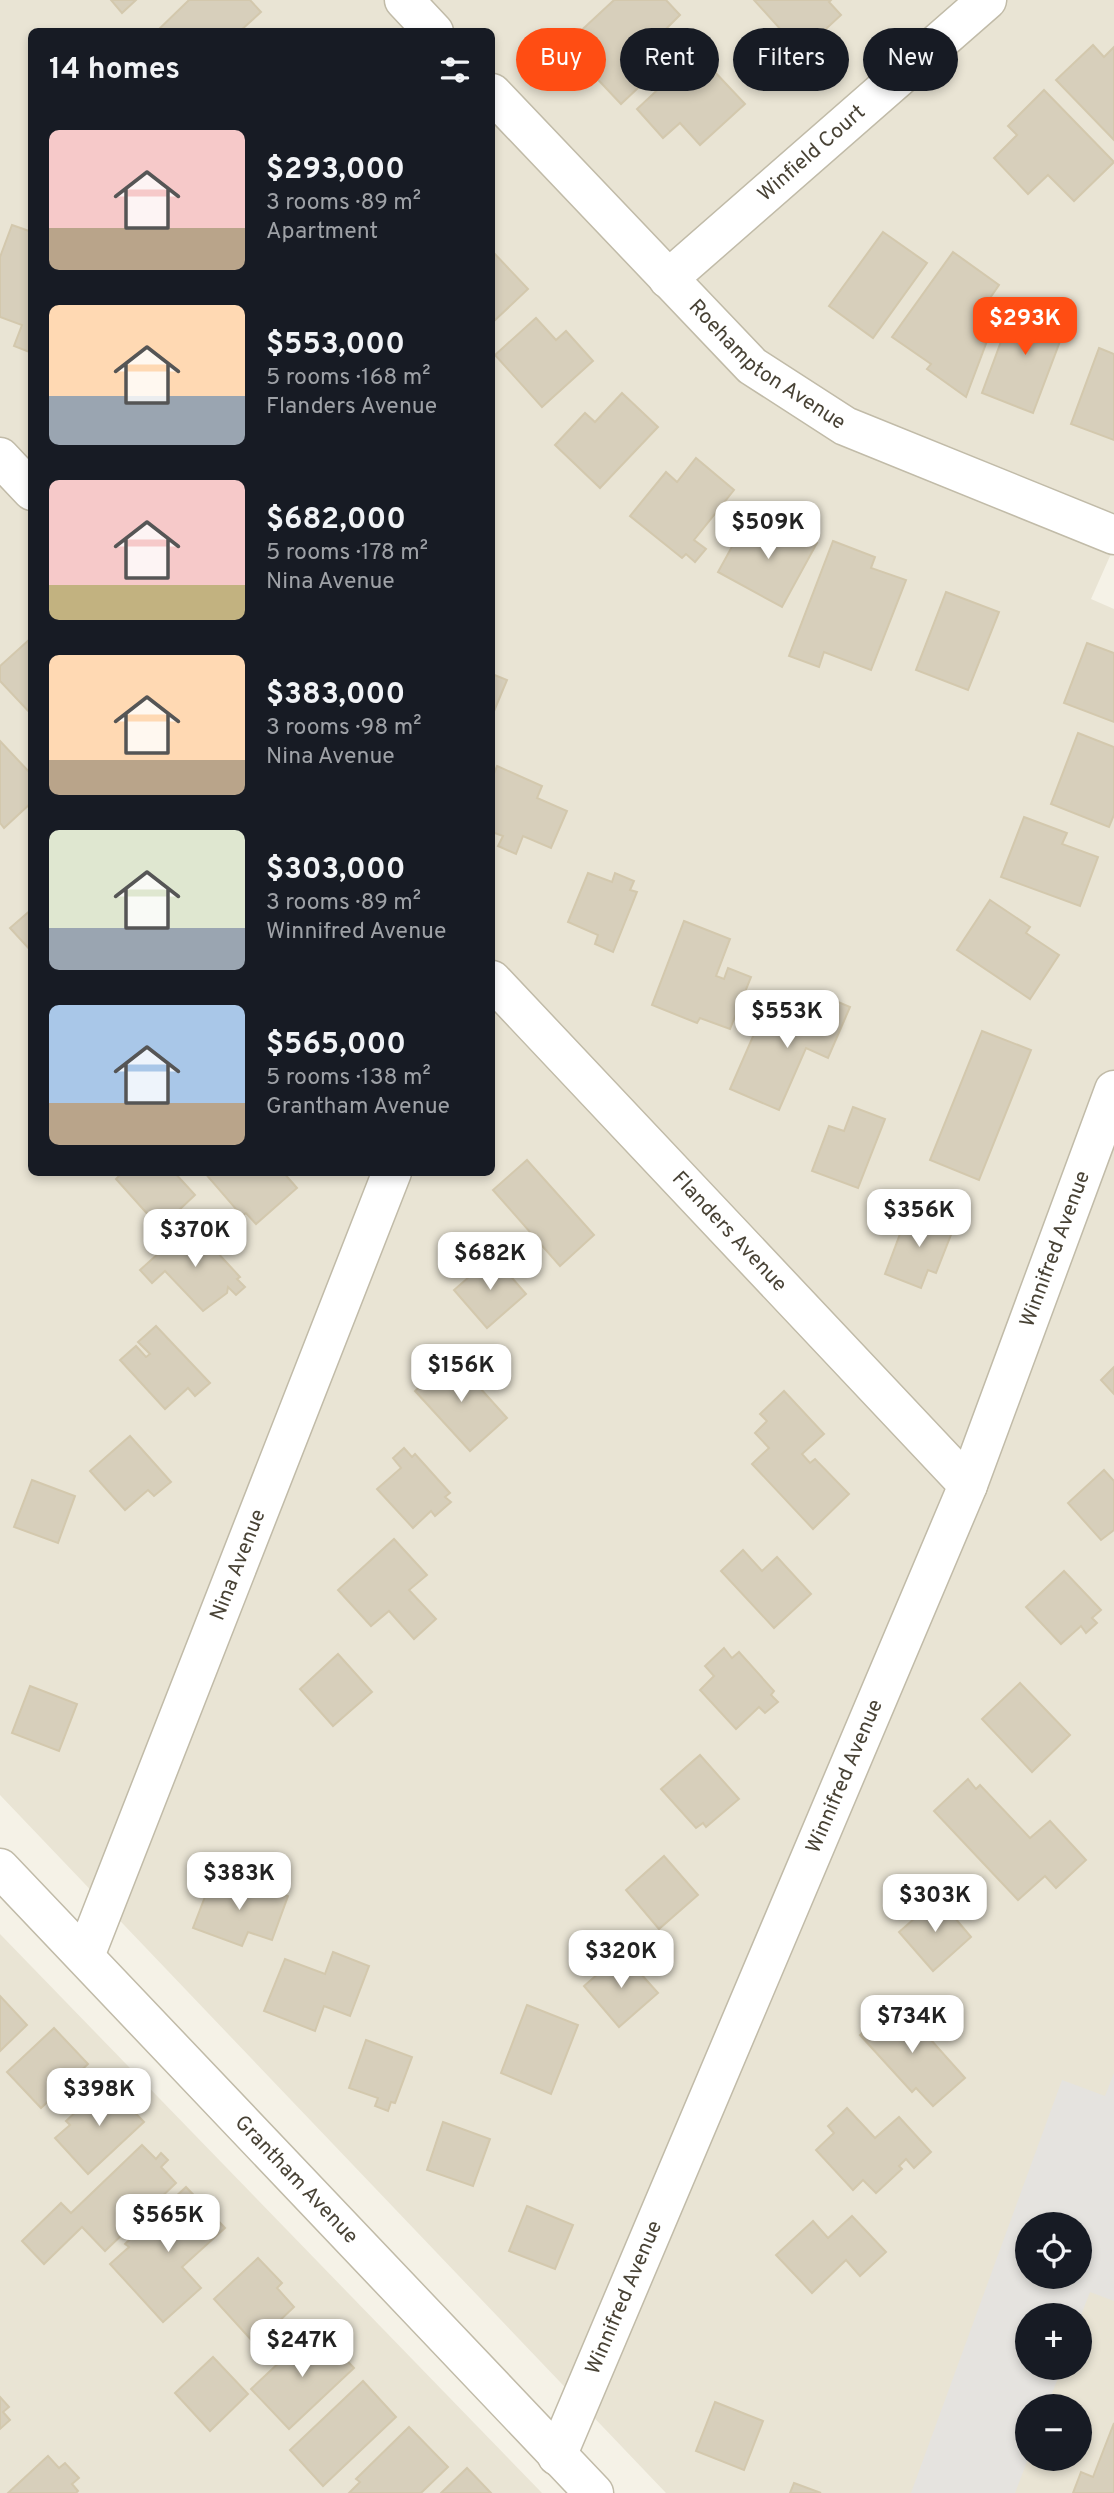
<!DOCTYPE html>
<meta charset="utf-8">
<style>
:root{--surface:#171b24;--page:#20242c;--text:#f1f3f6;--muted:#9ea1a6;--accent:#ff4d13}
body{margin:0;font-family:Overpass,sans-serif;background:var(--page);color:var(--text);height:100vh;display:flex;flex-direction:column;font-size:26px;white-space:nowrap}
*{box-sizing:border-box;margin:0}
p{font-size:23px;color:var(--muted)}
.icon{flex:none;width:38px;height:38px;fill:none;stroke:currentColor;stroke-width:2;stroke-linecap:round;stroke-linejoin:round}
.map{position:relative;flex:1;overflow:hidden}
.drawer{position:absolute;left:28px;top:28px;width:467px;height:1148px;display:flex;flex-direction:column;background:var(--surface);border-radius:10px;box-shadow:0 4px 10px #0003}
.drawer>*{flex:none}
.banner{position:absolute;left:516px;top:28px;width:492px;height:63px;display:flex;gap:14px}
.buttons{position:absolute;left:1015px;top:2212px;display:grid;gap:14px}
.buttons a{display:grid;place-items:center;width:77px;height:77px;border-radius:50%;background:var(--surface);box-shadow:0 4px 10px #0003;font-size:35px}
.price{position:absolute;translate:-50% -60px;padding:0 16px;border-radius:14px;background:#fff;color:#222;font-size:23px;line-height:46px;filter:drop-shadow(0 2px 4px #0008)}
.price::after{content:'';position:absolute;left:50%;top:42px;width:21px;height:16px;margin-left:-10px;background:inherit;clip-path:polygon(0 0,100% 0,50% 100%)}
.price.current{background:var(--accent);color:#fff}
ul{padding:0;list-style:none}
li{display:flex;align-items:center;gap:21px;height:175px;padding:0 21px}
li span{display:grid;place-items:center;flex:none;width:196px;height:140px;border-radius:10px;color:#555}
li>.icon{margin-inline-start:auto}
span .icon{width:84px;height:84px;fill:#fffc;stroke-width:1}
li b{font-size:30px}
h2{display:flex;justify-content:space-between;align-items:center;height:84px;padding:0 21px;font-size:30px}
.tag{padding:0 24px;border-radius:32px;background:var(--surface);box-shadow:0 4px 10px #0003;font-size:24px;line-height:63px}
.tag.current{background:var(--accent);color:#fff}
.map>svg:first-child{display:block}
.residential{fill:#e9e4d4;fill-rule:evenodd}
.parking{fill:#e5e3df;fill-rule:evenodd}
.building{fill:#d7cfbb;stroke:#d3c8ad;stroke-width:2}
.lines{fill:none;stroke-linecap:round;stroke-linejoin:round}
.minor-casing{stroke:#c1bba8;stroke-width:41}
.tertiary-casing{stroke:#c1bba8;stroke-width:41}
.minor{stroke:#fff;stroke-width:38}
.tertiary{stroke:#fff;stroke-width:38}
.labels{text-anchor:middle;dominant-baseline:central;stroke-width:5;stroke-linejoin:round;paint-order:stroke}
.street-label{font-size:21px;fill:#484235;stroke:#fff}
</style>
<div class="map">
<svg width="1114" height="2493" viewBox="0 0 1114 2493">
<rect width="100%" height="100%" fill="#f5f2e7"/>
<g class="residential">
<path d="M0,0H1114V547L1091,599L1114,609V2493H666L0,1795ZM32,32H492V1172H32ZM1027,2224H1080V2277H1027ZM1027,2315H1080V2368H1027ZM1027,2406H1080V2459H1027Z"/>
<path d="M0,1934L542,2493H0Z"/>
</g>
<path class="parking" d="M1114,2073V2301L1090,2292L1080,2318V2315H1027V2368H1062L1047,2406H1027L1028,2459L1015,2493H911L1062,2080L1105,2096ZM1027,2224H1080V2277H1027Z"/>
<g class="building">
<path d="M111,0H136L122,13Z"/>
<path d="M189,0H250L261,12L239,32H156Z"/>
<path d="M614,0H666L680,15L659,36L672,49L653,67L656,71L621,104L587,68L593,62L572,39Z"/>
<path d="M754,0H831L829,2L841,15L801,52Z"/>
<path d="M1093,45L1104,57L1114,47V140L1056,80Z"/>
<path d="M697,53L745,104L700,145L680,123L663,138L637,109Z"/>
<path d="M1044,90L1114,162L1074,201L1048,175L1028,194L994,158L1017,135L1008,126Z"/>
<path d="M12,225L32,232V353L14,346L22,325L0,317V257Z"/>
<path d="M883,232L927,263L873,338L829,306Z"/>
<path d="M493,252L528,289L492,323V253Z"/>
<path d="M953,252L999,285L988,301L999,309L966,397L927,369L931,364L892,337Z"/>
<path d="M1016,301L1068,320L1033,413L982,393Z"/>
<path d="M536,318L556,340L566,331L593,361L542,407L495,355Z"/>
<path d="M1099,348L1114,354V440L1071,424Z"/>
<path d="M622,393L658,427L600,488L555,445L585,413L595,422Z"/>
<path d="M696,458L734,490L694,540L706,549L695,562L686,554L682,558L630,516L666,472L677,482Z"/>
<path d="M780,522L817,543L782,607L718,572L745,523L771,536Z"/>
<path d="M833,541L875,557L871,568L906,580L871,670L824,652L819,667L789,656Z"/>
<path d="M946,592L999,612L968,690L916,670Z"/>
<path d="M30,639L32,640V715L0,681V666Z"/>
<path d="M1087,643L1114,653V722L1064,703Z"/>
<path d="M492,674L507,680L492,716Z"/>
<path d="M1078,733L1114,747V815L1109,827L1051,804Z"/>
<path d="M0,741L32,775V802L4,828L0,823Z"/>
<path d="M497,766L542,786L537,798L567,811L551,848L523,836L516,854L498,846L503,836L492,832V779Z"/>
<path d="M1024,817L1067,833L1062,844L1098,857L1080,906L1001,877Z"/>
<path d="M588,873L612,882L615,873L634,881L630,890L637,892L613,952L595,944L598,935L568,922Z"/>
<path d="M990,900L1030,927L1026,933L1059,955L1030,999L957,950Z"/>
<path d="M32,909V952L10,928Z"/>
<path d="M684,921L730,939L716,976L724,979L728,968L751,977L730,1029L700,1018L697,1023L652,1005Z"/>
<path d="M817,993L850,1007L828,1058L806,1048L779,1110L730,1089L765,1009L802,1025Z"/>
<path d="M982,1031L1031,1050L979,1180L930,1160Z"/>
<path d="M853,1107L885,1119L858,1188L812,1171L829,1126L844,1131Z"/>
<path d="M527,1160L594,1235L560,1266L493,1190Z"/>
<path d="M123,1172H174L195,1195L160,1228L116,1179Z"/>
<path d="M204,1172H283L297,1188L256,1224L246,1213L242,1216Z"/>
<path d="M909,1210L954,1227L936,1273L928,1270L921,1288L885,1274Z"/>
<path d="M191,1224L240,1277L237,1279L245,1287L236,1295L228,1287L227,1293L203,1311L165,1271L152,1283L140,1270Z"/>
<path d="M493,1256L526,1294L487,1328L454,1290Z"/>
<path d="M156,1326L210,1383L195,1396L188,1388L165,1409L120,1360L136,1346L146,1357L150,1354L138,1342Z"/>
<path d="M452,1357L507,1418L470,1451L415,1391Z"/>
<path d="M1114,1367V1394L1101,1380Z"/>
<path d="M784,1391L824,1434L802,1454L810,1463L815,1459L849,1494L813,1529L752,1464L769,1448L755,1433L767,1421L760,1414Z"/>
<path d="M130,1436L171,1482L154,1496L148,1490L125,1510L90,1471Z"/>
<path d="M404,1448L412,1457L415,1454L450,1493L445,1497L451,1502L435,1516L431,1511L413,1528L377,1489L401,1468L393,1458Z"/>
<path d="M1104,1470L1114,1481V1530L1101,1540L1068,1503Z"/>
<path d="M32,1480L75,1496L58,1543L14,1527Z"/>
<path d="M394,1539L427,1575L409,1590L436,1619L414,1639L389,1611L371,1626L338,1590Z"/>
<path d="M743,1550L762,1571L777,1557L811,1594L774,1628L721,1571Z"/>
<path d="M1064,1571L1101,1610L1092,1618L1097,1623L1086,1633L1081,1626L1061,1644L1026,1607Z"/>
<path d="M724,1648L732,1658L739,1652L774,1691L771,1695L778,1702L765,1713L759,1707L736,1729L700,1690L714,1676L705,1666Z"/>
<path d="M338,1654L372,1692L333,1726L300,1689Z"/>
<path d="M1020,1683L1070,1735L1032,1772L982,1719Z"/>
<path d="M30,1686L77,1704L59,1751L12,1733Z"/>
<path d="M700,1755L739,1799L706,1827L703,1823L696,1828L661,1789Z"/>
<path d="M968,1779L976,1789L980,1785L1030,1838L1050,1821L1086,1860L1056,1888L1045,1876L1018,1900L934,1811Z"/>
<path d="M664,1856L698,1895L659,1929L626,1890Z"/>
<path d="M213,1876L261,1894L263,1887L288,1896L272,1940L248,1932L242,1946L193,1928Z"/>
<path d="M938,1898L971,1937L933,1971L899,1932Z"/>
<path d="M333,1952L369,1966L350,2016L324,2006L315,2031L264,2011L285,1959L325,1974Z"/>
<path d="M622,1953L658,1993L619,2027L584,1986Z"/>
<path d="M0,1996L27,2025L0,2051Z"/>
<path d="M897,2002L965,2078L933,2106L916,2088L912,2092L860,2035Z"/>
<path d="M527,2005L578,2025L551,2094L501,2073Z"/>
<path d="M54,2028L88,2064L41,2108L7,2072Z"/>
<path d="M366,2040L412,2057L395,2103L391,2102L388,2111L375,2106L378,2098L349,2088Z"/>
<path d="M106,2084L111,2089L117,2084L124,2092L120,2097L144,2122L88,2174L55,2138L70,2125L66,2121Z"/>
<path d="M847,2108L875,2138L899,2117L931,2152L914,2168L906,2159L899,2166L902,2169L876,2193L863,2180L853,2190L816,2150L834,2133L828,2126Z"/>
<path d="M443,2122L490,2139L473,2186L427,2170Z"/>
<path d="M142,2145L156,2159L161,2153L168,2160L161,2167L176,2183L105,2251L82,2227L44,2264L22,2241L61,2203L71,2213Z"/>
<path d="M186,2187L225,2228L182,2267L201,2288L163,2322L110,2264L129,2247L125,2244Z"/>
<path d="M527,2206L573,2225L555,2269L509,2251Z"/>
<path d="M852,2216L886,2252L860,2276L846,2260L812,2293L776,2255L813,2221L828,2238Z"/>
<path d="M258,2258L282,2283L277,2288L294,2307L255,2344L214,2299Z"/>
<path d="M316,2328L354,2368L289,2429L251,2389Z"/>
<path d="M213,2357L248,2394L210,2431L175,2393Z"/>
<path d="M363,2381L396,2417L323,2486L290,2450Z"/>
<path d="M0,2397L9,2407L3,2412L10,2420L0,2429Z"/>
<path d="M715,2402L763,2421L744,2470L696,2451Z"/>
<path d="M1114,2423V2493H1073L1081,2472L1093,2477Z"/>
<path d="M409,2427L448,2467L421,2493H349L360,2482L356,2479Z"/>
<path d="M48,2456L59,2468L65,2463L79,2478L72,2484L78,2491L76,2493H8Z"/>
<path d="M467,2468L491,2493H441Z"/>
<path d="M794,2483L821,2493H790Z"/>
</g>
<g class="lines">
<g class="minor-casing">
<g id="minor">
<path d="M404,0L434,32"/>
<path id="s1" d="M492,93L752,366L845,426L1114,535"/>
<path id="s2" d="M668,279L987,0"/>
<path d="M0,457L32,491"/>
<path id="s3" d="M492,980L968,1485"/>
<path id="s4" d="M85,1956L392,1172"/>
<path id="s5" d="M557,2456L968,1485L1114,1090"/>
</g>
</g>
<g class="tertiary-casing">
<g id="tertiary">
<path id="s6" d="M0,1868L594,2493"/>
</g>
</g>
<use href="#minor" class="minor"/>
<use href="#tertiary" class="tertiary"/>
</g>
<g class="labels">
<g class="street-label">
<text stroke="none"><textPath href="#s2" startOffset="191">Winfield Court</textPath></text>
<text stroke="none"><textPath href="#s1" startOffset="388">Roehampton Avenue</textPath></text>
<text stroke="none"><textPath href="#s3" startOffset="346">Flanders Avenue</textPath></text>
<text stroke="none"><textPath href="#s5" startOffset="1306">Winnifred Avenue</textPath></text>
<text stroke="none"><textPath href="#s4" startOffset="420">Nina Avenue</textPath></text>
<text stroke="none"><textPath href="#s5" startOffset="738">Winnifred Avenue</textPath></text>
<text stroke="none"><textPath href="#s6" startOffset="430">Grantham Avenue</textPath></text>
<text stroke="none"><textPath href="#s5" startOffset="172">Winnifred Avenue</textPath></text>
</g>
</g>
</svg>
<div class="buttons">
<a><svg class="icon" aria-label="locate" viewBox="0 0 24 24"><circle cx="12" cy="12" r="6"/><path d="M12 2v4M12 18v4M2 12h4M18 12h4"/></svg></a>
<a>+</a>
<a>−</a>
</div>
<b class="price current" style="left:1025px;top:357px">$293K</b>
<b class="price" style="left:768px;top:561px">$509K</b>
<b class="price" style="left:787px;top:1050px">$553K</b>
<b class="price" style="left:919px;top:1249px">$356K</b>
<b class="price" style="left:195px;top:1269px">$370K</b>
<b class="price" style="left:490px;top:1292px">$682K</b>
<b class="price" style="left:461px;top:1404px">$156K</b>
<b class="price" style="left:239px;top:1912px">$383K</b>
<b class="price" style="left:935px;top:1934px">$303K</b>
<b class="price" style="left:621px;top:1990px">$320K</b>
<b class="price" style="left:912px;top:2055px">$734K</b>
<b class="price" style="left:99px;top:2128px">$398K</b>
<b class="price" style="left:168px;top:2254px">$565K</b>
<b class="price" style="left:302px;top:2379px">$247K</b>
<div class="banner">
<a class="tag current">Buy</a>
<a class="tag">Rent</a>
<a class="tag">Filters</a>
<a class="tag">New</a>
</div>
<section class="drawer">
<h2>14 homes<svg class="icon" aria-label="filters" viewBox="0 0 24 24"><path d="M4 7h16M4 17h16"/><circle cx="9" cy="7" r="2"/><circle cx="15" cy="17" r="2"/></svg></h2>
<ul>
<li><span style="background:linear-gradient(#f6c9c9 70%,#b9a48a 0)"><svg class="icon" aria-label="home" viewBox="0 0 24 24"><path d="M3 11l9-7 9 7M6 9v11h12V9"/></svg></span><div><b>$293,000</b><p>3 rooms · 89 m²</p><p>Apartment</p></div></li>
<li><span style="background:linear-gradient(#ffd9b3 65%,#9aa5b1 0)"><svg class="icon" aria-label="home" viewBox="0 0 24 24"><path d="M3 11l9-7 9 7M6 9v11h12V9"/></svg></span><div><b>$553,000</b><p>5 rooms · 168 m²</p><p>Flanders Avenue</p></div></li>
<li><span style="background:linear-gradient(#f6c9c9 75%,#c2b280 0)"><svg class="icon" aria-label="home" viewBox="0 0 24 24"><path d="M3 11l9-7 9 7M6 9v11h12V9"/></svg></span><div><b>$682,000</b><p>5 rooms · 178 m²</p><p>Nina Avenue</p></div></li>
<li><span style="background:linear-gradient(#ffd9b3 75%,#b9a48a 0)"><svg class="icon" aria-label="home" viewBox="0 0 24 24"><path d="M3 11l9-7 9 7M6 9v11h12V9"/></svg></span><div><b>$383,000</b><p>3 rooms · 98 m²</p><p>Nina Avenue</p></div></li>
<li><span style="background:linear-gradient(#dfe7d0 70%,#9aa5b1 0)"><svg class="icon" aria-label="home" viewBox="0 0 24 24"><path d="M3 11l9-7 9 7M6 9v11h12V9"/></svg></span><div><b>$303,000</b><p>3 rooms · 89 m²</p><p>Winnifred Avenue</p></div></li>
<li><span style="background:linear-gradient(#a9c7e8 70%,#b9a48a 0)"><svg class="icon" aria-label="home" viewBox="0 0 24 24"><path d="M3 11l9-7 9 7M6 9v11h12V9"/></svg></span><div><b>$565,000</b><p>5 rooms · 138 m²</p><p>Grantham Avenue</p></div></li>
</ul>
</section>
</div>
